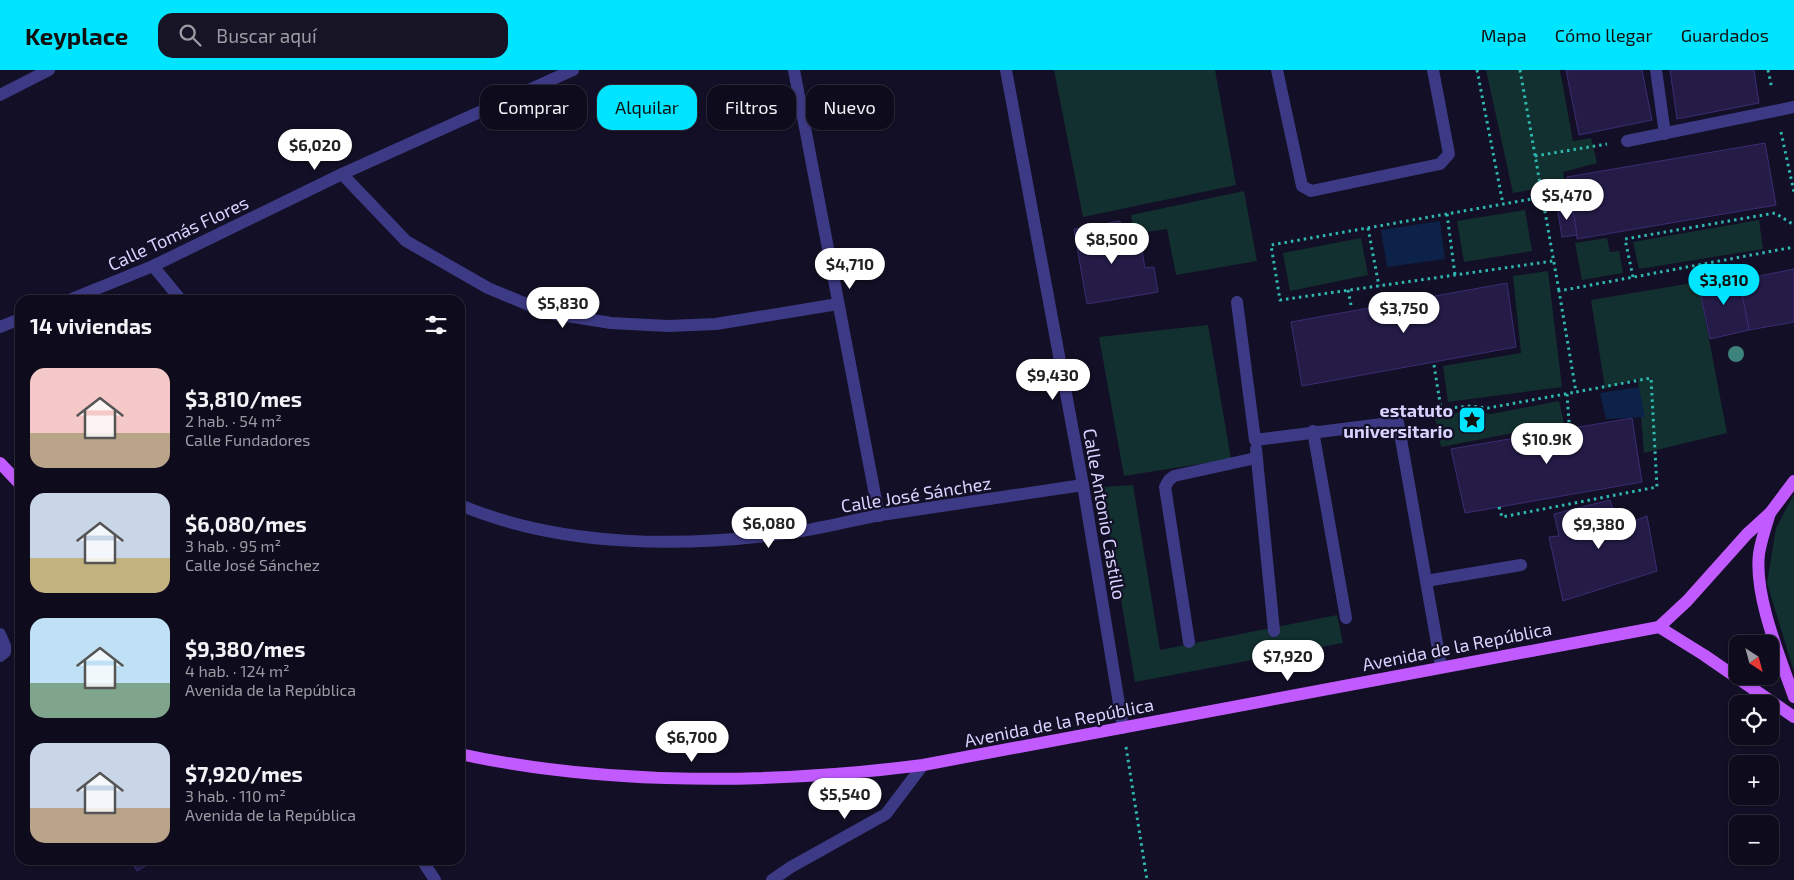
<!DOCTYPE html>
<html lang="es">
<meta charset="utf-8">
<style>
:root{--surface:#0e0b1c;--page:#171425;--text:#f1f3f6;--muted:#9b9ba3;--line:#2e2b3b;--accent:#00e5ff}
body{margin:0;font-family:"Exo 2",sans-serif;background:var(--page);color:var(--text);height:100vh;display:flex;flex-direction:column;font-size:19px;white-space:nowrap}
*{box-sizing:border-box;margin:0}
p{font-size:16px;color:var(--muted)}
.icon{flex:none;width:28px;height:28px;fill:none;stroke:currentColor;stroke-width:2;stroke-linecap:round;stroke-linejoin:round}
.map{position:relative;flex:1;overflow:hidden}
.sheet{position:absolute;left:15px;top:225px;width:450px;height:570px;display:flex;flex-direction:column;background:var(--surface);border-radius:15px;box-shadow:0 1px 4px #0004,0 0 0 1px var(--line)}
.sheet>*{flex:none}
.hud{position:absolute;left:480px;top:15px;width:475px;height:45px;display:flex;gap:10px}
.needle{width:32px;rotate:144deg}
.tools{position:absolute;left:1729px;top:565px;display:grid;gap:10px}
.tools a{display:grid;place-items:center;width:50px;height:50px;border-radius:10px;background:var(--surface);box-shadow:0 1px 4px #0004,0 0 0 1px var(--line);font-size:25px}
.price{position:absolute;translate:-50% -42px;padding:0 11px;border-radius:18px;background:#fff;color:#222;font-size:16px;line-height:32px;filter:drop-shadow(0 1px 2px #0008)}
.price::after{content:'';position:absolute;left:50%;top:30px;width:15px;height:11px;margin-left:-8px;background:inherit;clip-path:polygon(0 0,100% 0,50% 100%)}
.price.active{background:var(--accent);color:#111}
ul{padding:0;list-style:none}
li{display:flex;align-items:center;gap:15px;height:125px;padding:0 15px}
li span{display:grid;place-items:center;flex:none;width:140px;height:100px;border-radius:15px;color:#555}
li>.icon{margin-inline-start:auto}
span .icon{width:60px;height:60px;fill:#fffc;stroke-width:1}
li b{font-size:21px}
h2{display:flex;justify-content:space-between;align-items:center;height:60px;padding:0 15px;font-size:21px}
.pill{padding:0 18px;border-radius:15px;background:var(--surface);box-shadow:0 1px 4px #0004,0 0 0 1px var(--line);font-size:18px;line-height:45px}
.pill.active{background:var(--accent);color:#111}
header{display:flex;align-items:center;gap:30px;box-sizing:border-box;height:70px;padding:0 25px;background:var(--accent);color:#111}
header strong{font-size:24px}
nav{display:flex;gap:28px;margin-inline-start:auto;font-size:18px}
.search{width:350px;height:45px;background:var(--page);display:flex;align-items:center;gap:12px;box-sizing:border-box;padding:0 18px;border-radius:15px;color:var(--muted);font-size:19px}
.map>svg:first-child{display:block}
.green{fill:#12302f}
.water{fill:#0c2248}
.building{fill:#241b47;stroke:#3b2d73}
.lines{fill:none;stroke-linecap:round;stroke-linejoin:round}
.path{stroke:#2fb8b0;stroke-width:3;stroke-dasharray:2.5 4;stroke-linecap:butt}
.minor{stroke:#3d3a85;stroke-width:12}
.major{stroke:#c25bff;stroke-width:12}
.tree{fill:#3d827b}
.labels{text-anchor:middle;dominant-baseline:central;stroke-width:4.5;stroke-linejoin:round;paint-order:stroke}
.street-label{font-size:18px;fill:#d9d4ff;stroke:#130f26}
.poi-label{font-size:18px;font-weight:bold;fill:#d9d4ff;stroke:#130f26;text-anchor:end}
</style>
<header>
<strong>Keyplace</strong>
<div class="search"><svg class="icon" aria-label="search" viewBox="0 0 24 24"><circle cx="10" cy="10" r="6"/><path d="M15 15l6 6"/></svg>Buscar aquí</div>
<nav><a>Mapa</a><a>Cómo llegar</a><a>Guardados</a></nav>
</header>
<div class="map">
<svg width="1794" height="810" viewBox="0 0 1794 810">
<rect width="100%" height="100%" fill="#130f26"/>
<g class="green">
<path d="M1054,0H1215L1236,115L1083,147Z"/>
<path d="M1486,0H1560L1573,71L1591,68L1597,93L1563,102L1565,114L1513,123Z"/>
<path d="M1244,121L1257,191L1176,205L1167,159L1134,164L1131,145Z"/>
<path d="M1525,140L1532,181L1464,192L1457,151Z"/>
<path d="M1759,150L1763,179L1639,199L1633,172Z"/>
<path d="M1361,168L1368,205L1290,221L1283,183Z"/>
<path d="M1607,168L1610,182L1619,181L1623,203L1582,210L1575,173Z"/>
<path d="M1548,201L1562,317L1448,332L1443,296L1521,283L1513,206Z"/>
<path d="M1698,212L1727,363L1644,383L1638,309L1605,318L1591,230Z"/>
<path d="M1208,255L1231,389L1124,406L1099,267Z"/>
<path d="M1559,331L1564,353L1441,377L1435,348L1466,341L1491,344Z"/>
<path d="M1133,415L1160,580L1337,545L1343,573L1135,612L1102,417Z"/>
<path d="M1794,424V602L1767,513L1776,458Z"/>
</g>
<g class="water">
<path d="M1440,151L1445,189L1387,197L1381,160Z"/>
<path d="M1639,317L1645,347L1606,349L1600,323Z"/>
</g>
<g class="building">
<path d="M1566,0H1642L1652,50L1579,65Z"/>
<path d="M1670,0H1754L1759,33L1677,49Z"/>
<path d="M1765,73L1776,135L1577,169L1567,107Z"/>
<path d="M1572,134L1577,165L1562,167L1557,136Z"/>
<path d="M1120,151L1125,178L1141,175L1145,198L1154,197L1158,222L1087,234L1074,159Z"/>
<path d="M1794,199V252L1749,260L1739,210Z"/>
<path d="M1738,203L1749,260L1710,269L1698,212Z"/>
<path d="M1507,213L1516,277L1302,316L1291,252Z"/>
<path d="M1632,348L1642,412L1465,443L1451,379Z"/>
<path d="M1610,430L1619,457L1647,446L1657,501L1563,531L1549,467L1559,466L1554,444Z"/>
<path d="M131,790H155L137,801Z"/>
</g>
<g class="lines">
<g class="path">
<path d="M1477,0L1503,134"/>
<path d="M1520,0L1559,221"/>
<path d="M1768,0L1772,19"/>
<path d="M1781,62L1794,122"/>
<path d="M1535,86L1607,74"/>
<path d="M1543,127L1271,175L1280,230L1553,191"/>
<path d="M1447,144L1455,205"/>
<path d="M1368,158L1379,216"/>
<path d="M1633,207L1625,169L1775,143L1794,155"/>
<path d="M1348,220L1351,235"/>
<path d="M1434,295L1441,339L1470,336L1488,338L1576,322"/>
<path d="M1567,324L1569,352"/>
<path d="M1499,437L1502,447L1657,417L1651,308L1576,322L1559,221L1794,177"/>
<path d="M1126,677L1147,810"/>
</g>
<g class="minor">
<path d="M794,0L879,446"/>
<path d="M1006,0L1083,415L1123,658"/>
<path d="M1277,0L1302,116L1311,121L1440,94L1449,84L1433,0"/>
<path d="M1656,0L1665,64"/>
<path d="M0,25L49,0"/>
<path d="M1627,71L1794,37"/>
<path d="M342,104L406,171L488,218L548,243L611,253L668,256L716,254L838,234"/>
<path d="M153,196L181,230"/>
<path d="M69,230L153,196L342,104L573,0"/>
<path d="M1237,232L1255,370L1398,352L1441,596"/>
<path d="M0,257L20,249"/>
<path d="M1313,361L1346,548"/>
<path d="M1256,379L1274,561"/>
<path d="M460,435C563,478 687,478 795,462C824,458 852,450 881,445C948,435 1016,425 1083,415"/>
<path d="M1426,511L1521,495"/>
<path d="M0,564L5,576V582L0,586"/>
<path d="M1189,572L1165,417L1169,410L1174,406L1256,388"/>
<path d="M422,790L435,810"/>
<path d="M772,810L791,797L886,744L923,695"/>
</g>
<g class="major">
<path d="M0,393L20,414"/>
<path d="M1770,443C1766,456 1761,470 1759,484C1754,526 1780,587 1794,627"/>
<path d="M1659,557L1687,531L1747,464L1770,443L1794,411"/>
<path d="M1659,557L1704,585L1794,647"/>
<path d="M460,684C607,716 774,714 923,695L1659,557"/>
</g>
</g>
<circle class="tree" cx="1736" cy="284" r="8"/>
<defs>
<g id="sight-square" transform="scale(1.4375)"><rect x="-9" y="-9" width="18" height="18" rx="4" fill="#00e5ff" stroke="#130f26"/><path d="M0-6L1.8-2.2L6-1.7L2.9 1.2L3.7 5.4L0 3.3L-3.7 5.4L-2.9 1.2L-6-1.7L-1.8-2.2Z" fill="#111"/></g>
</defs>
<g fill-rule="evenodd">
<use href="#sight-square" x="1472" y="350"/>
</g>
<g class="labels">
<g class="street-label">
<text transform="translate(178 163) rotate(-25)">Calle Tomás Flores</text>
<text transform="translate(916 424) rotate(-9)">Calle José Sánchez</text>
<text transform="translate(1105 444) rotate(80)">Calle Antonio Castillo</text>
<text transform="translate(1457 576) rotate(-11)">Avenida de la República</text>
<text transform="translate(1059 652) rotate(-11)">Avenida de la República</text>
</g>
<g class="poi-label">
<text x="1453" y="340">estatuto<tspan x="1453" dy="21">universitario</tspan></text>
</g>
</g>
</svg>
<div class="tools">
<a><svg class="needle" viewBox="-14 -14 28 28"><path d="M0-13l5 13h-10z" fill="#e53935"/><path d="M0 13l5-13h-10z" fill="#9b9ba3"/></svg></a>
<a><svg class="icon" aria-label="locate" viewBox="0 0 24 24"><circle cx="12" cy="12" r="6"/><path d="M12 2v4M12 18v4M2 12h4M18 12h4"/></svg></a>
<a>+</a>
<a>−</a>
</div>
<b class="price" style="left:315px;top:101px">$6,020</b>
<b class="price" style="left:1567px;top:151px">$5,470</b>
<b class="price" style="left:1112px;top:195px">$8,500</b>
<b class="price" style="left:850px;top:220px">$4,710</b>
<b class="price active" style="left:1724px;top:236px">$3,810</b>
<b class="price" style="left:563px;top:259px">$5,830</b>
<b class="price" style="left:1404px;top:264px">$3,750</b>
<b class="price" style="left:1053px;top:331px">$9,430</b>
<b class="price" style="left:1547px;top:395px">$10.9K</b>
<b class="price" style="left:769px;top:479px">$6,080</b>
<b class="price" style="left:1599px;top:480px">$9,380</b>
<b class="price" style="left:1288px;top:612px">$7,920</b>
<b class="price" style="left:692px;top:693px">$6,700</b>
<b class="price" style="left:845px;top:750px">$5,540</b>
<div class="hud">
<a class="pill">Comprar</a>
<a class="pill active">Alquilar</a>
<a class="pill">Filtros</a>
<a class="pill">Nuevo</a>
</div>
<section class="sheet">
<h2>14 viviendas<svg class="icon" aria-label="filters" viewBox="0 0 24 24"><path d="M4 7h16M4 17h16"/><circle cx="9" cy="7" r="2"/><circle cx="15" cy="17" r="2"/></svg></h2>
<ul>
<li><span style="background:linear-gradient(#f6c9c9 65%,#b9a48a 0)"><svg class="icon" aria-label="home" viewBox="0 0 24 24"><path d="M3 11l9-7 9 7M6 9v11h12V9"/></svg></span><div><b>$3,810/mes</b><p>2 hab. · 54 m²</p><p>Calle Fundadores</p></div></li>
<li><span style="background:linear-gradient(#c9d6e8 65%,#c2b280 0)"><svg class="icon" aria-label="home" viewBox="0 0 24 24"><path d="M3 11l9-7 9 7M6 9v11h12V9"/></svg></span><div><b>$6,080/mes</b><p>3 hab. · 95 m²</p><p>Calle José Sánchez</p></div></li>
<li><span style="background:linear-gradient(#bfe0f5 65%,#7fa58c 0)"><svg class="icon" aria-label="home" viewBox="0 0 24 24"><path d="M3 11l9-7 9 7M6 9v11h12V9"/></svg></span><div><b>$9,380/mes</b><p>4 hab. · 124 m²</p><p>Avenida de la República</p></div></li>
<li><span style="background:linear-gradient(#c9d6e8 65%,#b9a48a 0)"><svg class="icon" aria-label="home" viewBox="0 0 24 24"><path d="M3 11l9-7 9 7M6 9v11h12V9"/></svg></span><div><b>$7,920/mes</b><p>3 hab. · 110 m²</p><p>Avenida de la República</p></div></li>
</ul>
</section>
</div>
